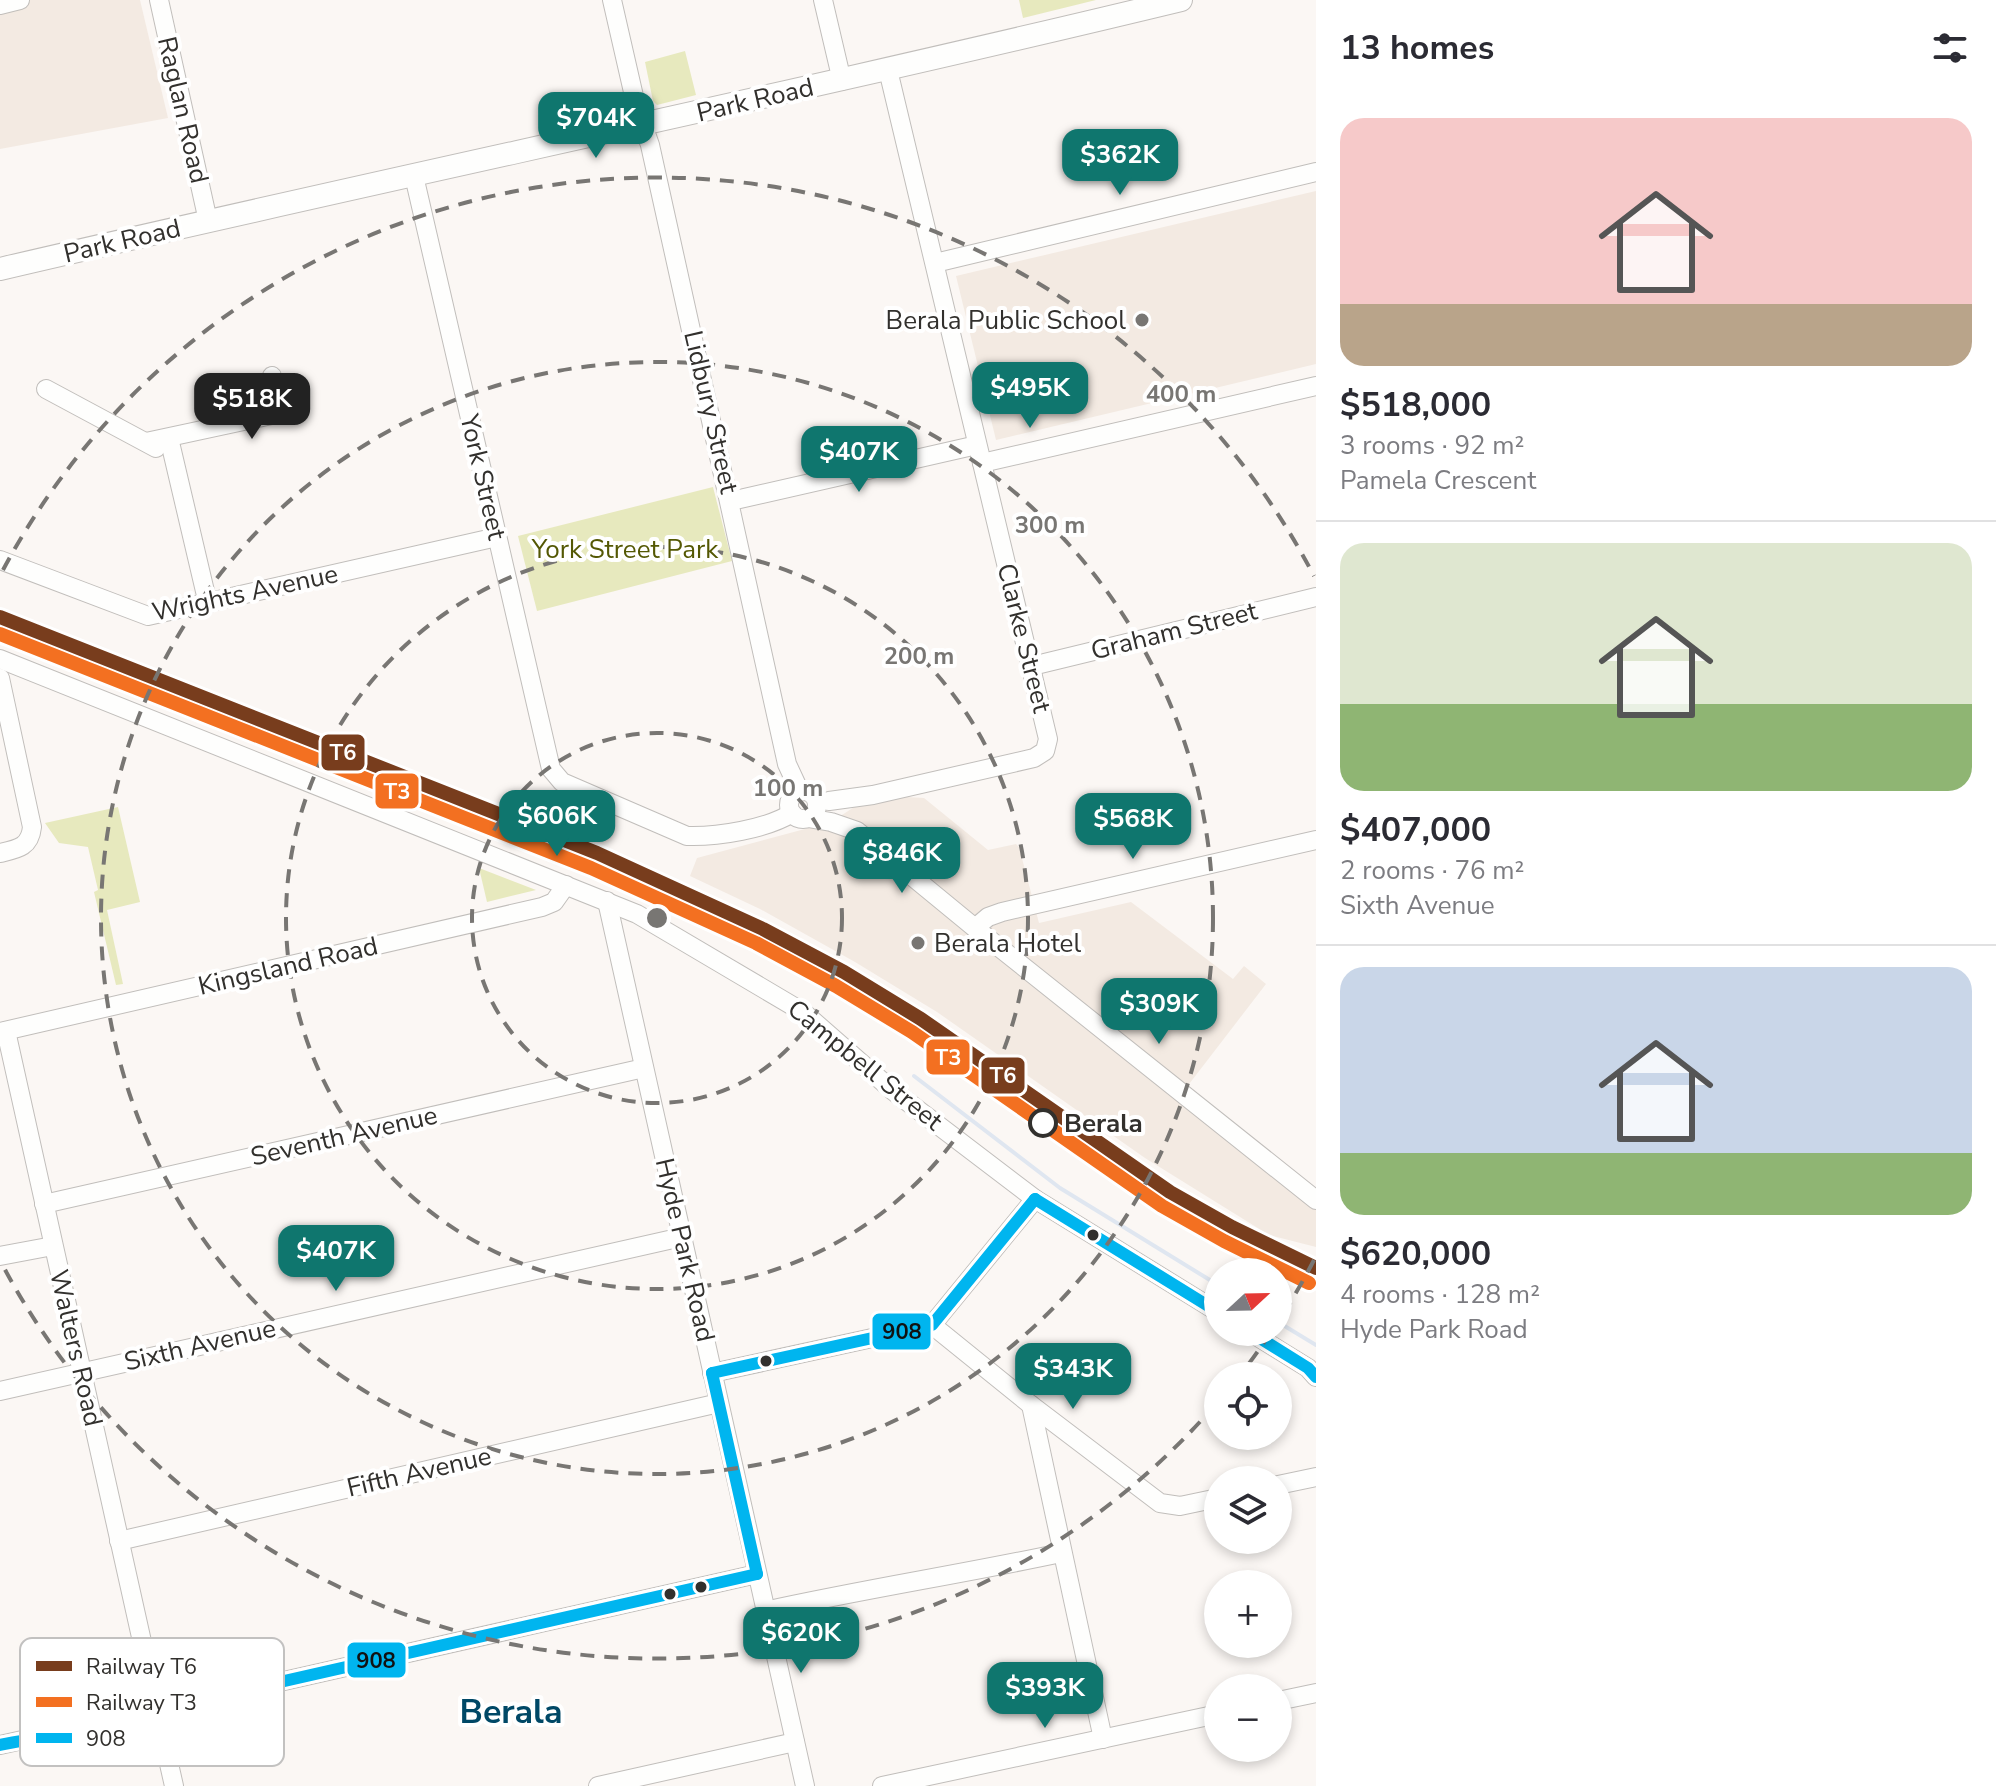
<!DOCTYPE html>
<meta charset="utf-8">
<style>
:root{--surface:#fff;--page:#f7f7f7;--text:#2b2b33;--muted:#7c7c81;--line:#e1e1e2;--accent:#0f766e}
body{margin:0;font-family:"Nunito Sans",sans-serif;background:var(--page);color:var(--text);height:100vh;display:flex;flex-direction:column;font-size:30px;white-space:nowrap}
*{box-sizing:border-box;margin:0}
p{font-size:26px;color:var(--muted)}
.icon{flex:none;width:44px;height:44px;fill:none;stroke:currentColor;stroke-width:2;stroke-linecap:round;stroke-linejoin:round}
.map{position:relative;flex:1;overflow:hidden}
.panel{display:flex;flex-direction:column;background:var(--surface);width:680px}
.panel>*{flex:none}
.needle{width:52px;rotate:68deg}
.controls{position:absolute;left:1204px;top:1258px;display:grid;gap:16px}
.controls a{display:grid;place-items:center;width:88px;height:88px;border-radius:50%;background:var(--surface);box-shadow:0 4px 12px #0003;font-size:40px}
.price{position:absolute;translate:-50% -68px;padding:0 18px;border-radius:16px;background:var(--accent);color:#fff;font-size:26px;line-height:52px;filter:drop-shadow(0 2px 4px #0008)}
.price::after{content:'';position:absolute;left:50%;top:48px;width:24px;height:18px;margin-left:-12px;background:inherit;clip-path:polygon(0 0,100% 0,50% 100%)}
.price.current{background:#222;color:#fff}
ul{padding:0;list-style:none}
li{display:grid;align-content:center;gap:16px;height:424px;padding:0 24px}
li+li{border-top:2px solid var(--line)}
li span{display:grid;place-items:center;height:248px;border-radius:24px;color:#555}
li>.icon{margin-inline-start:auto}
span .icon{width:144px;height:144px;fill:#fffc;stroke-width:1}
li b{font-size:34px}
h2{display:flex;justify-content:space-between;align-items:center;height:96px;padding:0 24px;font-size:34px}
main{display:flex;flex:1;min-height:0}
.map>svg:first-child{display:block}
.built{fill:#f3eae2}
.green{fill:#e7e9be}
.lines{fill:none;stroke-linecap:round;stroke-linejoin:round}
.stream{stroke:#dfe6f0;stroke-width:4}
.minor-casing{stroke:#c1bebb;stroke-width:20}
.major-casing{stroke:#c1bebb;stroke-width:24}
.minor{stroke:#fefefd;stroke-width:18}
.major{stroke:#fefefd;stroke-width:22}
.bus-1-casing{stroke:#fff;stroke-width:18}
.bus-1{stroke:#00b5ef;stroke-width:12}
.rail-1-casing{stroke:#fff;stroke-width:20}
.rail-2-casing{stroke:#fff;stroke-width:20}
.rail-1{stroke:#783d1d;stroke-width:14}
.rail-2{stroke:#f37021;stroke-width:14}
.ring{fill:none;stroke:#787673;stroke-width:4;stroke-dasharray:14 10}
.poi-dot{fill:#787673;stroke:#fff;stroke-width:3}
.stop-dot{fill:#fff;stroke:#32302d;stroke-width:4}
.bus-dot{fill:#32302d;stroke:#fff;stroke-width:3}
.labels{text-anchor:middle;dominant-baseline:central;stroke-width:8;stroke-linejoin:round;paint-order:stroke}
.street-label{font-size:26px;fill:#32302d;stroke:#fff}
.poi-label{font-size:26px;fill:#32302d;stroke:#fff;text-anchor:end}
.park-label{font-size:26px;fill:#545804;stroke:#fff}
.stop-label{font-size:26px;font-weight:bold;fill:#32302d;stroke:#fff;text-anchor:start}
.district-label{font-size:34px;font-weight:bold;fill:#004866;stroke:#fff}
.key{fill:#fff;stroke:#c2c1c0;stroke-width:2}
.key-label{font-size:22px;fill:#32302d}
.centre{fill:#787673;stroke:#fff;stroke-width:4}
.ring-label{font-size:24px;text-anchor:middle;font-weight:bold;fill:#787673;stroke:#fff;stroke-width:8;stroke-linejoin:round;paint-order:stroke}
.line-badge{stroke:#fff;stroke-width:3}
.badge-label{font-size:22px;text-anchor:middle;font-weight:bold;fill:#fff}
.pale-badge-label{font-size:22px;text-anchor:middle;font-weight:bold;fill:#111}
</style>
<main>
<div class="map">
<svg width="1316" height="1786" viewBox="0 0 1316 1786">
<rect width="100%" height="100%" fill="#fbf7f4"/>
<g class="built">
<path d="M0,0H140L168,118L0,149Z"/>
<path d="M1316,191V364L996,440L956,276Z"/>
<path d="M873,795L924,798L988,850L1016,844L1019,847L1039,923L1131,902L1233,979L1244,966L1266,984L1183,1092L1316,1200V1247L1269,1235L1145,1158L937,1012L855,962L760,909L690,876L697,858L831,822Z"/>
</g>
<g class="green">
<path d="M1019,0H1096L1023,18Z"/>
<path d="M685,51L696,95L657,105L653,101L645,62Z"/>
<path d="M713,487L732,561L537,611L518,536Z"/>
<path d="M118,807L140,902L107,910L123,984L116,985L94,892L98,890L88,847L59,843L45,823Z"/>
<path d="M479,868L536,890L487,902Z"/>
</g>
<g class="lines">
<g class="stream">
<path d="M914,1076L1060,1188L1218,1285"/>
<path d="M1278,1322L1316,1345"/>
</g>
<g class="minor-casing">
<g id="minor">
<path d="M159,0L208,221"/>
<path d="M612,0L636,105L650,145L787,764L800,792"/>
<path d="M823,0L842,81"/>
<path d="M0,5L20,0"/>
<path d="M414,176L551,769L562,782L687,836C717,837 767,829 792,813"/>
<path d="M935,263L1316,172"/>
<path d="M46,389L156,448"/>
<path d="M169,438L208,604"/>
<path d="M146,442L281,413L272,376"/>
<path d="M982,463L1316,386"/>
<path d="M731,501L977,445"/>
<path d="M0,560L148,616L497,537"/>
<path d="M0,659L637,914L803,1012L892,1090L1035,1199L1218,1312"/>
<path d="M1032,666L1316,597"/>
<path d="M0,678L32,827C30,847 18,849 0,853"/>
<circle cx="803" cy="805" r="14"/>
<path d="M829,801L873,795L1034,758L1045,751L1048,739L888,70"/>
<path d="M808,818L831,822L857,831L975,928L1316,1200"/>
<path d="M607,901L805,1786"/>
<path d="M975,928L988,917L1002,912L1316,840"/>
<path d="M6,1031L147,1664L163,1697"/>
<path d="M0,1032L542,907L554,902L566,885"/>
<path d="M44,1204L644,1068"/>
<path d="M0,1256L53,1246"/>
<path d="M932,1325L1031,1405L1160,1503L1180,1506L1218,1498"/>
<path d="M1250,1332L1308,1368L1316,1377"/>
<path d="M712,1373L932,1325L1035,1199"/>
<path d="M0,1391L682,1237"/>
<path d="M1031,1405L1103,1739"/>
<path d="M1278,1485L1316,1477"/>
<path d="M119,1541L719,1403"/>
<path d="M765,1611C864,1589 963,1574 1061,1553"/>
<circle cx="157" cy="1710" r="14"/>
<path d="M1278,1701L1316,1693"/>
<path d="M170,1716L200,1700L757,1574"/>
<path d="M154,1723L167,1755L174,1786"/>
<path d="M0,1745L117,1719L144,1705"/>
<path d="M598,1786L795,1742"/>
<path d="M882,1786L1218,1714"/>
</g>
</g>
<g class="major-casing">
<path id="major" d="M0,269C393,177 788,95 1181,0"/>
</g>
<use href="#minor" class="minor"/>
<use href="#major" class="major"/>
<g class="bus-1-casing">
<g id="bus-1">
<path d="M1035,1199L1218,1312"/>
<path d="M1250,1332L1308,1368L1316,1377"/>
<path d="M712,1373L932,1325L1035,1199"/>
<path d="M712,1373L757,1574"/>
<path d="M0,1745C47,1735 119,1728 154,1696L200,1700L757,1574"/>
</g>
</g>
<use href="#bus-1" class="bus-1"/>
<g class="rail-1-casing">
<path id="rail-1" d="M0,617L597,853L763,929L844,972L921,1019L1170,1192L1232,1227L1316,1268"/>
</g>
<g class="rail-2-casing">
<path id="rail-2" d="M0,634L591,868L756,943L836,986L912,1032L1162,1206L1224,1241L1309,1283"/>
</g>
<use href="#rail-1" class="rail-1"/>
<use href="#rail-2" class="rail-2"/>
</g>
<g class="ring">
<circle cx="657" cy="918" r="185"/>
<circle cx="657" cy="918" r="371"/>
<circle cx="657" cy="918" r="556"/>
<path d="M1314 1260A741 741 0 0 1 1278 1322M1271 1332A741 741 0 0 1 1241 1374M1216 1404A741 741 0 0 1 3 1266M3 570A741 741 0 0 1 1314 576"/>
</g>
<g class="poi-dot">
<circle cx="1142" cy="320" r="8"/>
<circle cx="918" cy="943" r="8"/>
</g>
<circle class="stop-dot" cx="1043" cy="1123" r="13"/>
<g class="bus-dot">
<circle cx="1093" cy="1235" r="7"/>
<circle cx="766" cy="1361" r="7"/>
<circle cx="701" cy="1587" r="7"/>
<circle cx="670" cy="1594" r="7"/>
</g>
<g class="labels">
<g class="street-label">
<text transform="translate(755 100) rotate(-13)">Park Road</text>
<text transform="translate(183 110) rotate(77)">Raglan Road</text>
<text transform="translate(122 241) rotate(-13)">Park Road</text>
<text transform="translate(711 412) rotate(77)">Lidbury Street</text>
<text transform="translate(483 477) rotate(77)">York Street</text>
<text transform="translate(245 593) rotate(-12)">Wrights Avenue</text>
<text transform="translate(1174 631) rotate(-14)">Graham Street</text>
<text transform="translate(1024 638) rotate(76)">Clarke Street</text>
<text transform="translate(288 966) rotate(-13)">Kingsland Road</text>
<text transform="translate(865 1065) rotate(39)">Campbell Street</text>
<text transform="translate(344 1136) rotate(-13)">Seventh Avenue</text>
<text transform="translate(685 1250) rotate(77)">Hyde Park Road</text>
<text transform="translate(200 1345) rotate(-13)">Sixth Avenue</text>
<text transform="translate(76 1348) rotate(77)">Walters Road</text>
<text transform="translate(419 1472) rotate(-13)">Fifth Avenue</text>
</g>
<g class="poi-label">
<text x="1126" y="320">Berala Public School</text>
<text x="934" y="943" text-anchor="start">Berala Hotel</text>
</g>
<g class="park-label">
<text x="625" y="549">York Street Park</text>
</g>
<g class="stop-label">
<text x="1064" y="1123">Berala</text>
</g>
<g class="district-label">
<text x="511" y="1712">Berala</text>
</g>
</g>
<rect x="20" y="1638" width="264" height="128" rx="12" class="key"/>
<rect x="36" y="1661" width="36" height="10" fill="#783d1d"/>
<rect x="36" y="1697" width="36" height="10" fill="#f37021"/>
<rect x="36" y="1733" width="36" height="10" fill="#00b5ef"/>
<g class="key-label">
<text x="86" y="1674">Railway T6</text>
<text x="86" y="1710">Railway T3</text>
<text x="86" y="1746">908</text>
</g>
<circle cx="657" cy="918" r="12" class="centre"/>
<g class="ring-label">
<text x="1181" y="402">400 m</text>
<text x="1050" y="533">300 m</text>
<text x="919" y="664">200 m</text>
<text x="788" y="796">100 m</text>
</g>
<g class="line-badge">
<rect x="320" y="733" width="46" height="39" rx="8" fill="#783d1d"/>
<rect x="374" y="772" width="46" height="38" rx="8" fill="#f37021"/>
<rect x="925" y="1038" width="46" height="38" rx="8" fill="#f37021"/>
<rect x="980" y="1056" width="46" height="39" rx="8" fill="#783d1d"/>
<rect x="871" y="1312" width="61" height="39" rx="8" fill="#00b5ef"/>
<rect x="346" y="1641" width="61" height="38" rx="8" fill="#00b5ef"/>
</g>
<g class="badge-label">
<text x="343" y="760">T6</text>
<text x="397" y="799">T3</text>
<text x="948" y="1065">T3</text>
<text x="1003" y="1083">T6</text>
</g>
<g class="pale-badge-label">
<text x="902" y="1339">908</text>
<text x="376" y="1668">908</text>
</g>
</svg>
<div class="controls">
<a><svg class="needle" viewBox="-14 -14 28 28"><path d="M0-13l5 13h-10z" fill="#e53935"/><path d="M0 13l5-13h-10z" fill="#7c7c81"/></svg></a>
<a><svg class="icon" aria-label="locate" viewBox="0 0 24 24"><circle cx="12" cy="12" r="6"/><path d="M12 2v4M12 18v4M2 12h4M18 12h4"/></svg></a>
<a><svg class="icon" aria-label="layers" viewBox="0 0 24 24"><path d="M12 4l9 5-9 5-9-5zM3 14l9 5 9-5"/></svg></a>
<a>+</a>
<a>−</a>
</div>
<b class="price" style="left:596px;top:160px">$704K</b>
<b class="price" style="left:1120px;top:197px">$362K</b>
<b class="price" style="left:1030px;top:430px">$495K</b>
<b class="price current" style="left:252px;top:441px">$518K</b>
<b class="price" style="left:859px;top:494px">$407K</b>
<b class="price" style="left:557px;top:858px">$606K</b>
<b class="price" style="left:1133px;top:861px">$568K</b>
<b class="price" style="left:902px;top:895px">$846K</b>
<b class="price" style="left:1159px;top:1046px">$309K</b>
<b class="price" style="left:336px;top:1293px">$407K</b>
<b class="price" style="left:1073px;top:1411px">$343K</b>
<b class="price" style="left:801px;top:1675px">$620K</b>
<b class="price" style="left:1045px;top:1730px">$393K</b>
</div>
<section class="panel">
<h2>13 homes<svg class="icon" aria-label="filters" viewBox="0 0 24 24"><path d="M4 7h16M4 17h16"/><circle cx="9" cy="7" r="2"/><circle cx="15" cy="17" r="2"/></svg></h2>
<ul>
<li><span style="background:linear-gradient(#f6c9c9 75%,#b9a48a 0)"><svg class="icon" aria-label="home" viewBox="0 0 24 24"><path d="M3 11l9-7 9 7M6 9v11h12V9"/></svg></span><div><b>$518,000</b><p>3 rooms · 92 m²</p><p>Pamela Crescent</p></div></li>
<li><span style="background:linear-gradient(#dfe7d0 65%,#8fb573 0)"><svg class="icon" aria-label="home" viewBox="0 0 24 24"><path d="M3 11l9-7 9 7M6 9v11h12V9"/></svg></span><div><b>$407,000</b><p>2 rooms · 76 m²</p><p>Sixth Avenue</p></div></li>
<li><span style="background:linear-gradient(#c9d6e8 75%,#8fb573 0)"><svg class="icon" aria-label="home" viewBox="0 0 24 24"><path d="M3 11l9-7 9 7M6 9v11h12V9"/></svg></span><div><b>$620,000</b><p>4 rooms · 128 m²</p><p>Hyde Park Road</p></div></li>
</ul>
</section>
</main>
